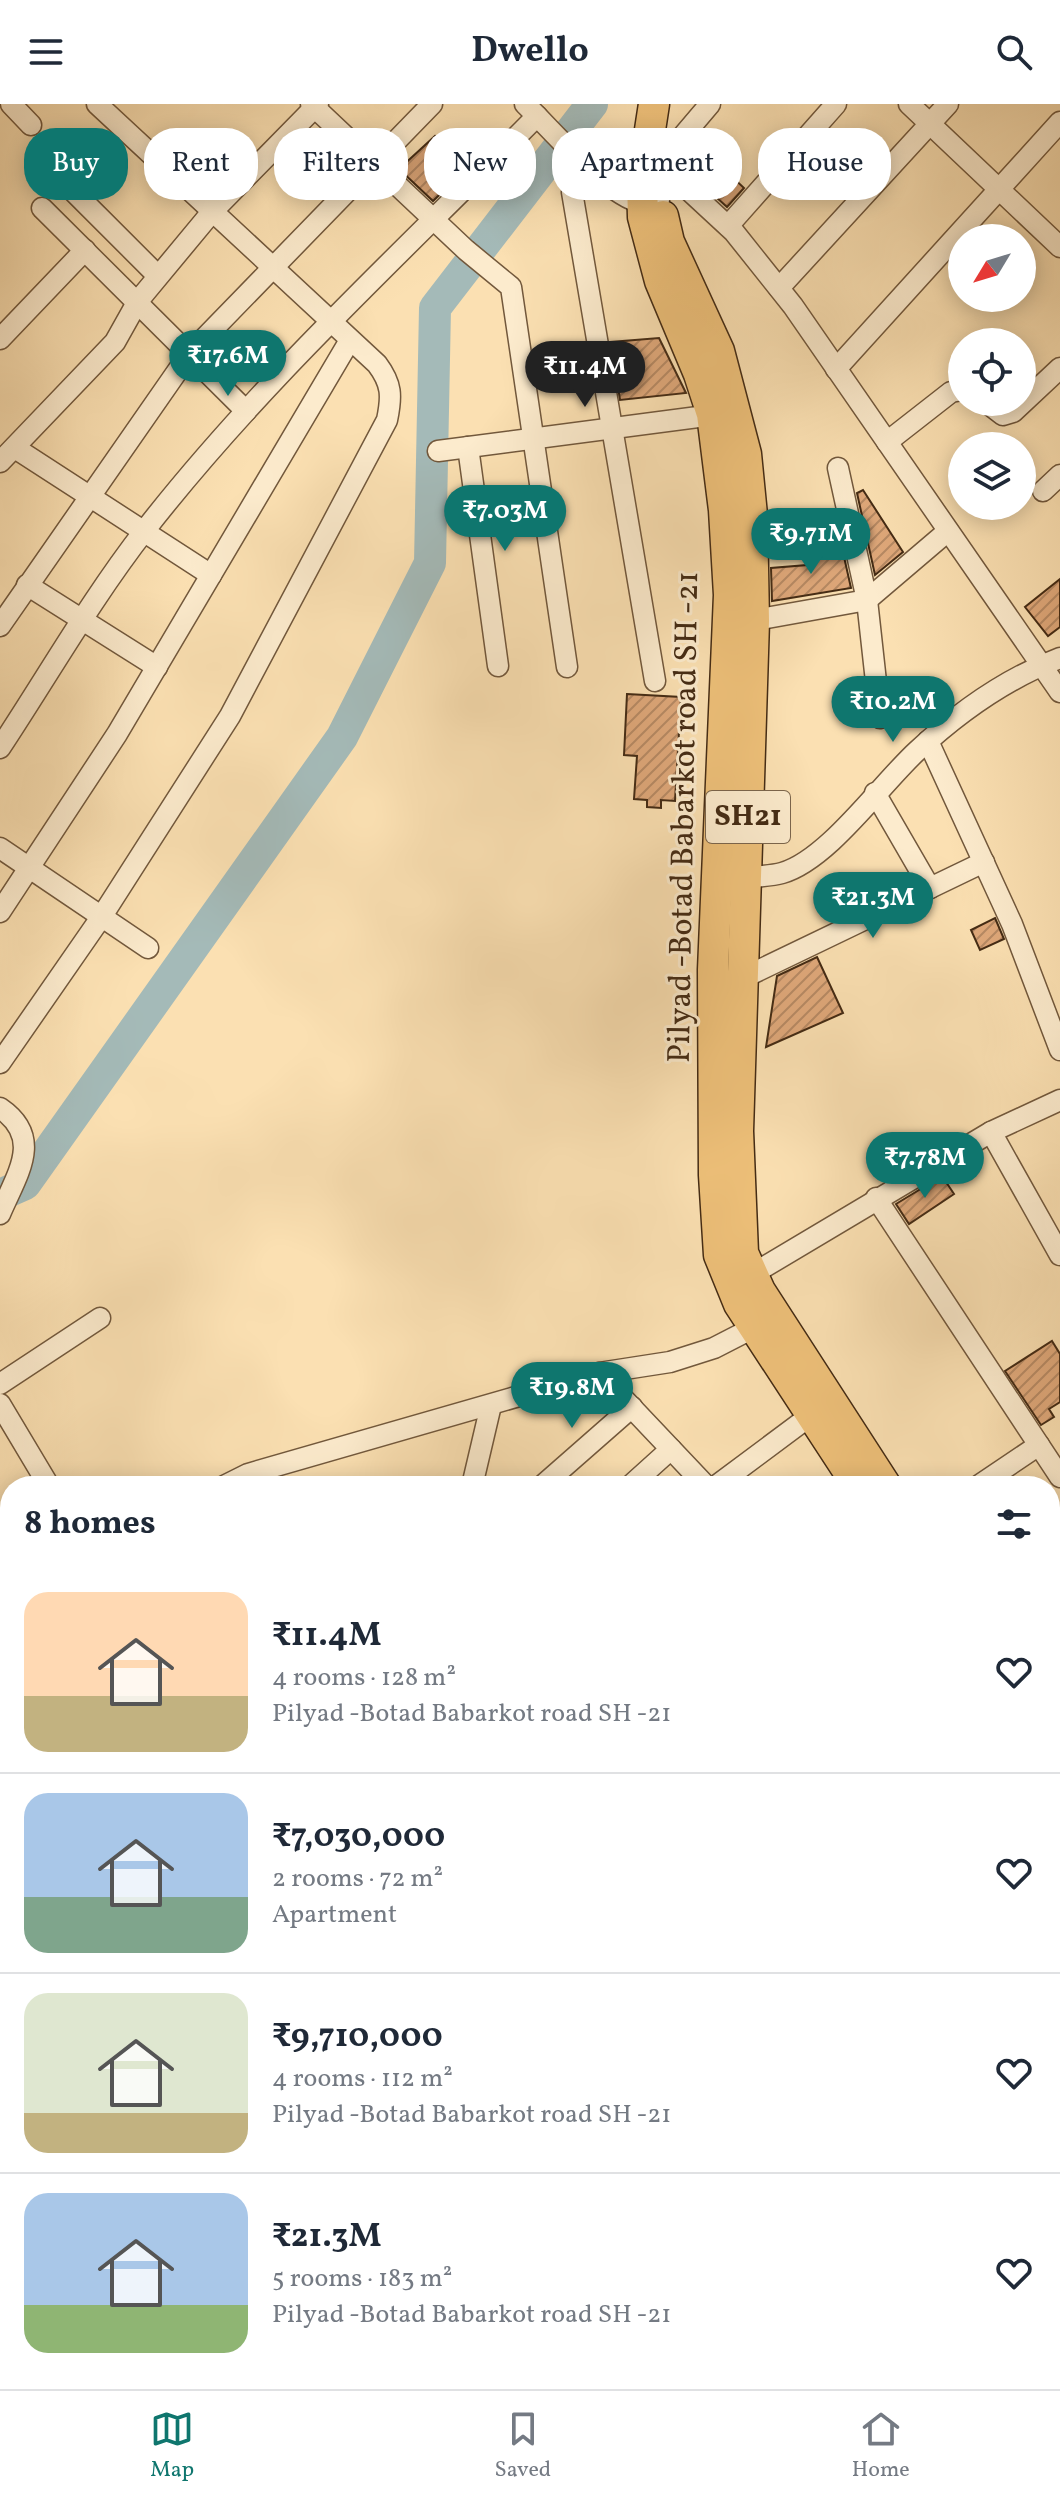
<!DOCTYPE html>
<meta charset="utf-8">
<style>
:root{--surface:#fff;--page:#f6f6f7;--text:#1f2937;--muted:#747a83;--line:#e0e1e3;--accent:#0f766e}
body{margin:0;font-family:Vollkorn,serif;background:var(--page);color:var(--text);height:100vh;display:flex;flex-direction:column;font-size:30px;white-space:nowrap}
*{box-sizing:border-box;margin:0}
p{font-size:26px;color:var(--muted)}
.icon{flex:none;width:44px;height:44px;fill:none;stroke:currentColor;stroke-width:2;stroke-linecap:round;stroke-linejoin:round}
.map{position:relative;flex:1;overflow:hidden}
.side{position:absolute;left:0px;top:1372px;width:1060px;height:914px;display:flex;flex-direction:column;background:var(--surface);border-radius:32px 32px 0 0;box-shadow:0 4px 20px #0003}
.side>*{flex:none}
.hud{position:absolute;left:24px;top:24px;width:1012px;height:72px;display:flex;gap:16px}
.needle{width:52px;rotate:232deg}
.tools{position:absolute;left:948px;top:120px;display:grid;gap:16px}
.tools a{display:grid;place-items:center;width:88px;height:88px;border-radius:50%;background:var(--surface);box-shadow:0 4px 20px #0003;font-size:40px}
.price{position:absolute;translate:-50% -68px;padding:0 18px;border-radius:28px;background:var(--accent);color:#fff;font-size:26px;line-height:52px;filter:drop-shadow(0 2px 4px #0008)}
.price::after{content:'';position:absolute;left:50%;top:48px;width:24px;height:18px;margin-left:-12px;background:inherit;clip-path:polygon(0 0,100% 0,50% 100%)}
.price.selected{background:#222;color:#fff}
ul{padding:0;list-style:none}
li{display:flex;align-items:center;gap:24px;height:200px;padding:0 24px}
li+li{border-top:2px solid var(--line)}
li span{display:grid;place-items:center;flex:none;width:224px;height:160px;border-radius:24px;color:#555}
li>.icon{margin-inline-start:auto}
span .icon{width:96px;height:96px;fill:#fffc;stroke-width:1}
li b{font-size:34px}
h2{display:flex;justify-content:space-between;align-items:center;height:96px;padding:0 24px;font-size:34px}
.tag{padding:0 28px;border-radius:32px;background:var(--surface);box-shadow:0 4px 20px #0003;font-size:28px;line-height:72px}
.tag.selected{background:var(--accent);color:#fff}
header{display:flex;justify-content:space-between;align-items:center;height:104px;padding:0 24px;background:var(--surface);font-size:36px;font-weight:700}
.dock{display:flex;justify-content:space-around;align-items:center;height:112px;border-top:2px solid var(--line);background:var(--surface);font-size:22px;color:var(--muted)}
.dock a{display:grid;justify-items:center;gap:4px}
.dock .selected{color:var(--accent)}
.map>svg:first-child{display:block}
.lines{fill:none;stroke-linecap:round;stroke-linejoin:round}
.river{stroke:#a4bab8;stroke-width:32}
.building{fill:url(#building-hatch);stroke:#442b14;stroke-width:2}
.street-casing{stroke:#72583c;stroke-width:23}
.primary-casing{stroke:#442b14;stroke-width:33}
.street{stroke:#fcebcd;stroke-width:20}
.primary{stroke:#eec079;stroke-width:30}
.labels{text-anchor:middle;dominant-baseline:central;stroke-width:6;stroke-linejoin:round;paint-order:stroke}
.shield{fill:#fcebcd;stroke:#7b654c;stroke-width:2}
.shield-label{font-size:30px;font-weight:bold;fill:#442b14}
.street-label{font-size:32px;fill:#442b14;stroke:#fcebcd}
</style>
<header><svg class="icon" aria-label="menu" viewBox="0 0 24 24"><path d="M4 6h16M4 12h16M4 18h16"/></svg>Dwello<svg class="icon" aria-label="search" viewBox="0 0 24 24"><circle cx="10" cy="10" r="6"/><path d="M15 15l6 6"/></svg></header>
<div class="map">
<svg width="1060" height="2285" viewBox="0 0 1060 2285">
<defs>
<pattern id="building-hatch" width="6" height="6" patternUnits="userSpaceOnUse" patternTransform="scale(2)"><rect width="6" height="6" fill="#dfa87a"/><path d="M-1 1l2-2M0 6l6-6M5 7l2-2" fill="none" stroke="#b68963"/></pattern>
</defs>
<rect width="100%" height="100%" fill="#fbe0b2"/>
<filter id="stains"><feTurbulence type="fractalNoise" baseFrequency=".0025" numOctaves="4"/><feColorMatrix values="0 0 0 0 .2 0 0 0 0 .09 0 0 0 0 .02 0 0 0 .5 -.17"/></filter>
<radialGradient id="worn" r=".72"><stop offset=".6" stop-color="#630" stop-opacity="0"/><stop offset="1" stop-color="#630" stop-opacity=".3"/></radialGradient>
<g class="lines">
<path class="river" d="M0,1091L25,1080L342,633L430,459L435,204L592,0"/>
</g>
<g class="building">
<path d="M435,32L466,65L433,97L399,65Z"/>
<path d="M695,38L744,84L727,103L678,58Z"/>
<path d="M659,234L686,289L620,296L611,238Z"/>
<path d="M863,386L903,448L875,471L857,389Z"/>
<path d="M842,444L851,484L772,497L771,464L807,461L805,448Z"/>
<path d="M1060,475V523L1048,532L1025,503Z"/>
<path d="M627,590L681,593L675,697L661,696V704L647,703V696L634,695L637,652L624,651Z"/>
<path d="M995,814L1004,835L980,846L971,826Z"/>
<path d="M817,853L843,909L766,943L777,872Z"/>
<path d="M942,1072L954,1090L909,1120L896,1100Z"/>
<path d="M1052,1237L1060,1250V1298L1049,1305L1054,1313L1041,1321L1005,1267Z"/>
</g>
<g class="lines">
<g class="street-casing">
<g id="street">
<path d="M11,0L31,21"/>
<path d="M311,0L466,146L511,183L567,563"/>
<path d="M525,0C549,23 609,93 640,98C646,99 653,97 659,96"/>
<path d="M909,0L1060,143"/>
<path d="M654,54L734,128L793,202L1060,588"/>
<path d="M660,59L710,0"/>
<path d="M68,82L158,172"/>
<path d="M572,88L655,577"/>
<path d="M42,104L246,307"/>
<path d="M728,122L836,0"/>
<path d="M779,184L948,0"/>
<path d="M0,235L85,146"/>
<path d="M836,265L1060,18"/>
<path d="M986,298L1003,311L1013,308L1060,264"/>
<path d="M887,338L951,288L962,286"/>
<path d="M468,343L498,562"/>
<path d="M15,344L211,471"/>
<path d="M438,347L721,310"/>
<path d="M0,358L115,238L138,197L211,109L318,0"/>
<path d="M838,364L867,496L880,614"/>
<path d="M1043,387L1060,371"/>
<path d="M27,481L157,563"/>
<path d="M744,518L867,496L948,427"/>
<path d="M0,522L190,249L432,0"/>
<path d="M928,637L1012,820L1060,946"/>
<path d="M0,644C47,573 92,494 145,426C262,276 403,148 537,12"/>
<path d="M875,689L930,784"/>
<path d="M0,744L148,844"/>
<path d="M746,774C758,772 771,772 782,769C828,756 881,680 917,647C959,608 1007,574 1060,554"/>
<path d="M0,808L117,630L350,236"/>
<path d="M743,874L984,758"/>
<path d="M0,959L102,812L230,612L387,316C392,292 392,280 377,260L97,0"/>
<path d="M0,1004C44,1034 17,1070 0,1110"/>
<path d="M991,1028L1060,1151"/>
<path d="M876,1094L1060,1373"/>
<path d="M751,1171L991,1028L1060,996"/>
<path d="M599,1269L706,1382"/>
<path d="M0,1280L100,1214"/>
<path d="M0,1300L49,1382"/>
<path d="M224,1382L248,1370L599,1269L670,1258L714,1244L753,1224"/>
<path d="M472,1382L491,1301"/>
<path d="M542,1382L632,1303"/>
<path d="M630,1382L671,1345"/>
<path d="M716,1382L822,1303"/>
<path d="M978,1382L1039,1341"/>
<path d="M0,1529L10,1546"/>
<path d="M0,1570L10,1564"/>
<path d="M1050,1608L1060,1602"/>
<path d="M10,1712V1729"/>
<path d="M0,1776L10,1771"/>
<path d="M0,1853L10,1835"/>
<path d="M0,2085L10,2100"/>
<path d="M1050,2150L1060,2151"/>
<path d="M125,2276L130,2285"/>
<path d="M246,2276L252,2285"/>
<path d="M313,2276L319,2285"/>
<path d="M496,2276L506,2285"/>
<path d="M85,2285L96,2276"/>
<path d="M410,2285L418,2276"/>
<path d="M908,2285L909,2276"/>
<path d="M1002,2285L1003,2276"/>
</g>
</g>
<g class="primary-casing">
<g id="primary">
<path d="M654,0L642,78L643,113L660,177L699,270L712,310L724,406L729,491L713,866L714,1071L719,1151L739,1200L858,1382"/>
<path d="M663,112L669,138L719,247L746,350L752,411L754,517L738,1027L743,1149L760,1187L886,1382"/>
<path d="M1050,1633L1060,1648"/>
<path d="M1050,1670L1060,1689"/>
</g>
</g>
<use href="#street" class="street"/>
<use href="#primary" class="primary"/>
</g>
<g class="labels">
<rect class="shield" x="706" y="687" width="84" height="52" rx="6"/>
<g class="shield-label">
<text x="748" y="713">SH21</text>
</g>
<g class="street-label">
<text transform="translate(685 713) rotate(-89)">Pilyad -Botad Babarkot road SH -21</text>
</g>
</g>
<rect width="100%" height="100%" filter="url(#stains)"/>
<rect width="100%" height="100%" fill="url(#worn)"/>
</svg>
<div class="tools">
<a><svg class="needle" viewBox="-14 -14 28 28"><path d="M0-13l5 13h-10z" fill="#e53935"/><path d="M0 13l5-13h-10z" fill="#747a83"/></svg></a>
<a><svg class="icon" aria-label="locate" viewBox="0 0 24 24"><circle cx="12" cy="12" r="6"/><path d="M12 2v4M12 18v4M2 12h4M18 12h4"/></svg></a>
<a><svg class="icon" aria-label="layers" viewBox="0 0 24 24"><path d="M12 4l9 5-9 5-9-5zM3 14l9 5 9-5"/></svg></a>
</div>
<b class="price" style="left:228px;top:294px">₹17.6M</b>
<b class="price selected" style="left:585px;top:305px">₹11.4M</b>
<b class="price" style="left:505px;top:449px">₹7.03M</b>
<b class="price" style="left:811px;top:472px">₹9.71M</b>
<b class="price" style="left:893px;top:640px">₹10.2M</b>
<b class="price" style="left:873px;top:836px">₹21.3M</b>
<b class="price" style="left:925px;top:1096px">₹7.78M</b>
<b class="price" style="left:572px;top:1326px">₹19.8M</b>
<div class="hud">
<a class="tag selected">Buy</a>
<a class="tag">Rent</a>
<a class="tag">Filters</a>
<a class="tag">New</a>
<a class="tag">Apartment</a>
<a class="tag">House</a>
</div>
<section class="side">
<h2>8 homes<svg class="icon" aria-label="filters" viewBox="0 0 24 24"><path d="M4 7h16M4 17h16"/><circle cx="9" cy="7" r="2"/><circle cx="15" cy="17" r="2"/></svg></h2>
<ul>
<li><span style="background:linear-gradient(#ffd9b3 65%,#c2b280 0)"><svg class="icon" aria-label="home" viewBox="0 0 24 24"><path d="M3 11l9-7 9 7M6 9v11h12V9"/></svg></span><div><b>₹11.4M</b><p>4 rooms · 128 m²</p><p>Pilyad -Botad Babarkot road SH -21</p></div><svg class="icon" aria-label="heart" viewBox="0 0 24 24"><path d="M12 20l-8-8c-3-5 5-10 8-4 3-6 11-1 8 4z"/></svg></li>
<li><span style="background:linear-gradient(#a9c7e8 65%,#7fa58c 0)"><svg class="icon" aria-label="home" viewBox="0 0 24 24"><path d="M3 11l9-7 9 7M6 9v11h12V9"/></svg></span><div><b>₹7,030,000</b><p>2 rooms · 72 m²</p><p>Apartment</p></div><svg class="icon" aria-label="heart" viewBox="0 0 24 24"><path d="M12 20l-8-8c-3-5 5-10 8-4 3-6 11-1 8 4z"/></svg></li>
<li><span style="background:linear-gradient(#dfe7d0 75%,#c2b280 0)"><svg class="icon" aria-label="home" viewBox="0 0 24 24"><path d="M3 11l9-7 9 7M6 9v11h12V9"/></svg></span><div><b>₹9,710,000</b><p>4 rooms · 112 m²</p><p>Pilyad -Botad Babarkot road SH -21</p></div><svg class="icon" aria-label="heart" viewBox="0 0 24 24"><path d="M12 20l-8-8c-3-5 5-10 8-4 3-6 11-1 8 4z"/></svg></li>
<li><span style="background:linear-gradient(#a9c7e8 70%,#8fb573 0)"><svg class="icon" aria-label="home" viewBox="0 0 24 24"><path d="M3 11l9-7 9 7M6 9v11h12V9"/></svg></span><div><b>₹21.3M</b><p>5 rooms · 183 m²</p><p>Pilyad -Botad Babarkot road SH -21</p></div><svg class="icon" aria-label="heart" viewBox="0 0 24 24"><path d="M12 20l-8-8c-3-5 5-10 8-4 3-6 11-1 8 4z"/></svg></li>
</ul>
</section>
</div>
<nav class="dock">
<a class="selected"><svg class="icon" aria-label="map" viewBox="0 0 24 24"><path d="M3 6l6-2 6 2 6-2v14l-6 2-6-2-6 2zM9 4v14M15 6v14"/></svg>Map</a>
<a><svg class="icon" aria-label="saved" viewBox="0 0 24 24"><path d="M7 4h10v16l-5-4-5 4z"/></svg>Saved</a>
<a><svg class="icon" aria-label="home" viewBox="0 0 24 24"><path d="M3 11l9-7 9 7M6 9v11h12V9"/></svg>Home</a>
</nav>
